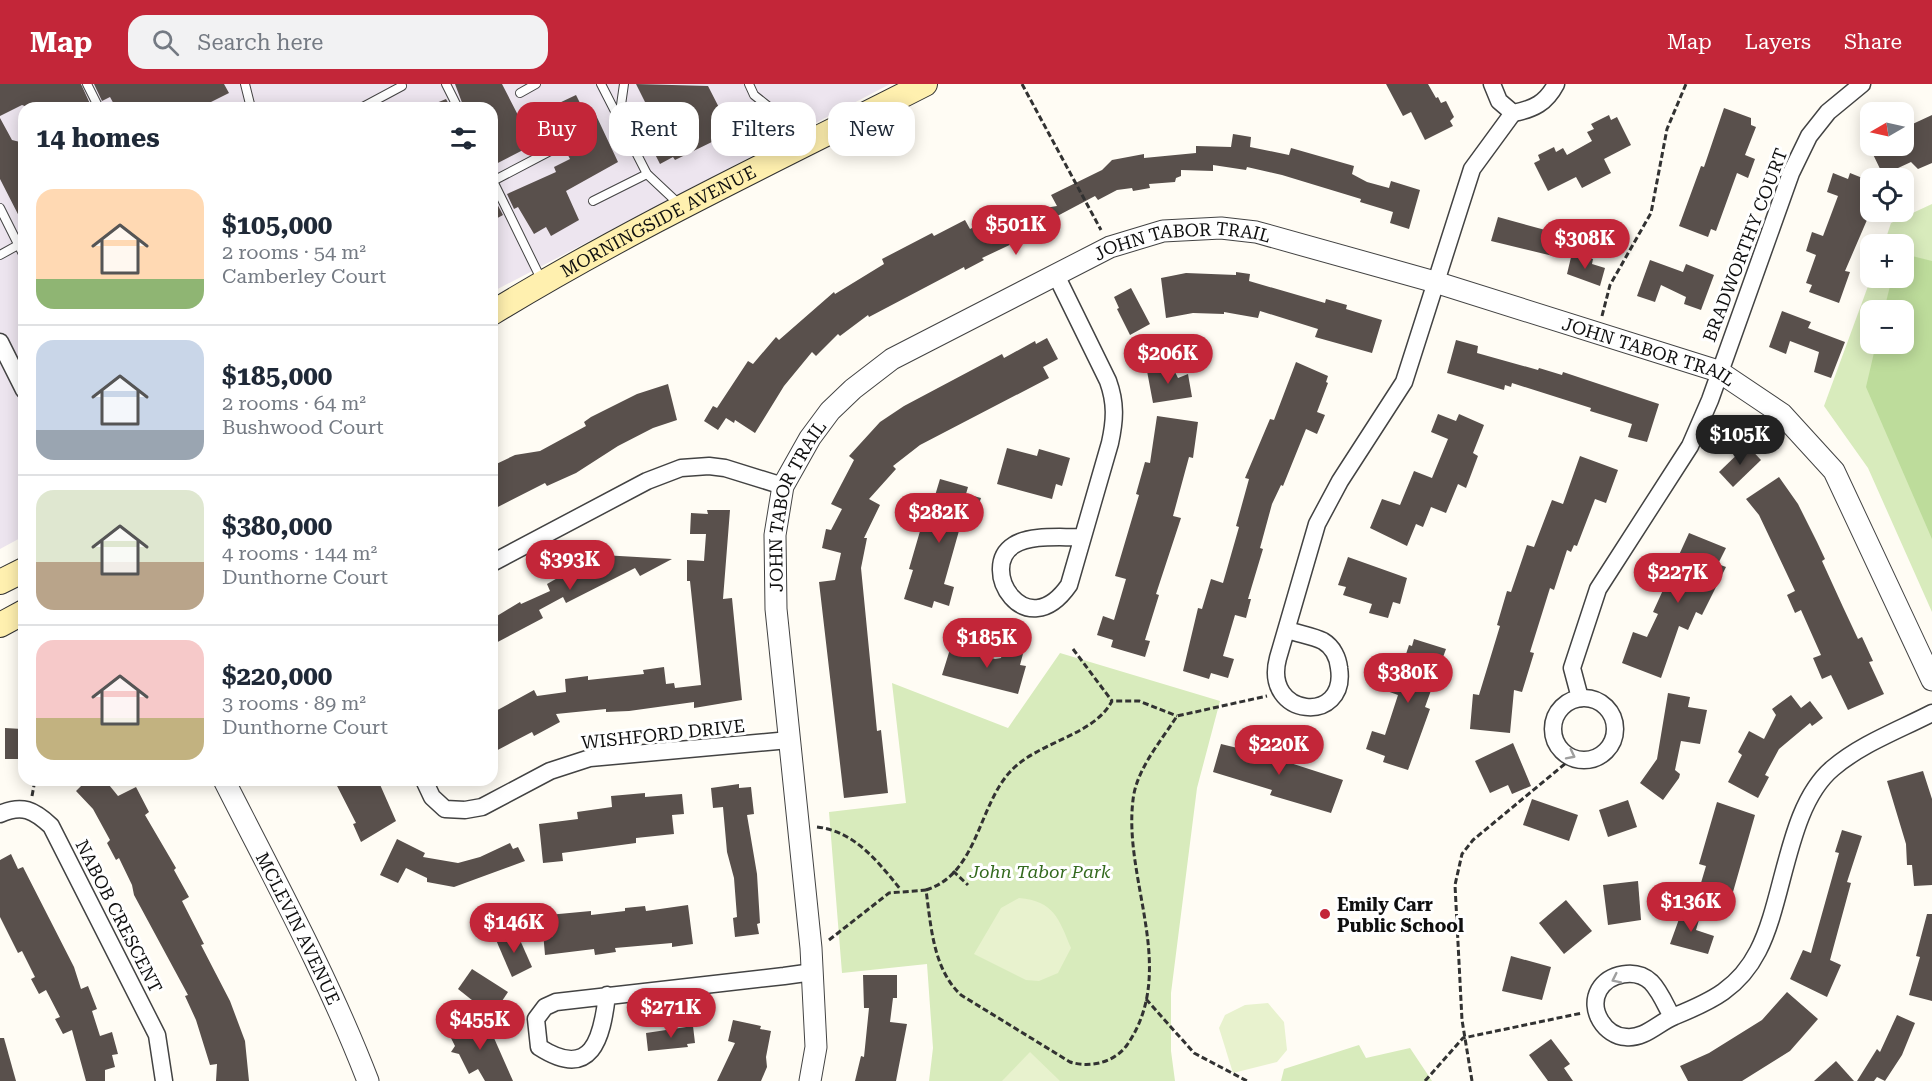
<!DOCTYPE html>
<meta charset="utf-8">
<style>
:root{--surface:#fff;--page:#f2f2f3;--text:#1f2937;--muted:#747a83;--line:#e0e1e3;--accent:#c32639}
body{margin:0;font-family:"Roboto Serif",serif;background:var(--page);color:var(--text);height:100vh;display:flex;flex-direction:column;font-size:22px;white-space:nowrap}
*{box-sizing:border-box;margin:0}
p{font-size:20px;color:var(--muted)}
.icon{flex:none;width:33px;height:33px;fill:none;stroke:currentColor;stroke-width:2;stroke-linecap:round;stroke-linejoin:round}
.map{position:relative;flex:1;overflow:hidden}
.panel{position:absolute;left:18px;top:18px;width:480px;height:684px;display:flex;flex-direction:column;background:var(--surface);border-radius:18px;box-shadow:0 3px 15px #0003}
.panel>*{flex:none}
.banner{position:absolute;left:516px;top:18px;width:570px;height:54px;display:flex;gap:12px}
.needle{width:39px;rotate:261deg}
.controls{position:absolute;left:1860px;top:18px;display:grid;gap:12px}
.controls a{display:grid;place-items:center;width:54px;height:54px;border-radius:12px;background:var(--surface);box-shadow:0 3px 15px #0003;font-size:30px}
.price{position:absolute;translate:-50% -51px;padding:0 14px;border-radius:21px;background:var(--accent);color:#fff;font-size:20px;line-height:39px;filter:drop-shadow(0 2px 3px #0008)}
.price::after{content:'';position:absolute;left:50%;top:36px;width:18px;height:14px;margin-left:-9px;background:inherit;clip-path:polygon(0 0,100% 0,50% 100%)}
.price.selected{background:#222;color:#fff}
ul{padding:0;list-style:none}
li{display:flex;align-items:center;gap:18px;height:150px;padding:0 18px}
li+li{border-top:2px solid var(--line)}
li span{display:grid;place-items:center;flex:none;width:168px;height:120px;border-radius:18px;color:#555}
li>.icon{margin-inline-start:auto}
span .icon{width:72px;height:72px;fill:#fffc;stroke-width:1}
li b{font-size:26px}
h2{display:flex;justify-content:space-between;align-items:center;height:72px;padding:0 18px;font-size:26px}
.tag{padding:0 21px;border-radius:18px;background:var(--surface);box-shadow:0 3px 15px #0003;font-size:21px;line-height:54px}
.tag.selected{background:var(--accent);color:#fff}
header{display:flex;align-items:center;gap:36px;box-sizing:border-box;height:84px;padding:0 30px;background:var(--accent);color:#fff}
header strong{font-size:28px}
nav{display:flex;gap:33px;margin-inline-start:auto;font-size:21px}
.search{width:420px;height:54px;background:var(--page);display:flex;align-items:center;gap:15px;box-sizing:border-box;padding:0 21px;border-radius:18px;color:var(--muted);font-size:22px}
.map>svg:first-child{display:block}
.industrial{fill:#ede5ef}
.green{fill:#d8ebbc;fill-rule:evenodd}
.forest{fill:#bddc9b}
.pitch{fill:#e8f2ce}
.building{fill:#59504c}
.lines{fill:none;stroke-linecap:round;stroke-linejoin:round}
.service-casing{stroke:#434343;stroke-width:10}
.minor-casing{stroke:#434343;stroke-width:19}
.tertiary-casing{stroke:#434343;stroke-width:23}
.secondary-casing{stroke:#323232;stroke-width:26}
.path{stroke:#323232;stroke-width:3;stroke-dasharray:6 3;stroke-linecap:butt}
.service{stroke:#fff;stroke-width:8}
.minor{stroke:#fff;stroke-width:16}
.tertiary{stroke:#fff;stroke-width:21}
.secondary{stroke:#fff0af;stroke-width:24}
.oneway{stroke:#9f9f9f}
.poi-dot{fill:#c32639;stroke:#fff;stroke-width:2}
.labels{text-anchor:middle;dominant-baseline:central;stroke-width:6;stroke-linejoin:round;paint-order:stroke}
.street-label{font-size:18px;fill:#101010;stroke:#fff}
.park-label{font-size:18px;font-style:italic;fill:#346a1f;stroke:#fff}
.poi-label{font-size:18px;font-weight:bold;fill:#101010;stroke:#fff;text-anchor:start}
</style>
<header>
<strong>Map</strong>
<div class="search"><svg class="icon" aria-label="search" viewBox="0 0 24 24"><circle cx="10" cy="10" r="6"/><path d="M15 15l6 6"/></svg>Search here</div>
<nav><a>Map</a><a>Layers</a><a>Share</a></nav>
</header>
<div class="map">
<svg width="1932" height="997" viewBox="0 0 1932 997">
<rect width="100%" height="100%" fill="#fffcf4"/>
<path class="industrial" d="M0,0H890L492,208V24H24V452L0,465Z"/>
<g class="green">
<path d="M1932,120V528L1868,384L1824,322L1871,194H1904V160H1884L1891,139ZM1870,226H1904V260H1870Z"/>
<path d="M1060,569L1220,617L1197,704L1171,909V967L1175,997H929L933,964L927,880L842,889L829,728L906,719L892,599L1008,644Z"/>
<path d="M1359,961L1366,974L1410,964L1432,997H1281L1284,985Z"/>
</g>
<path class="forest" d="M1904,170L1932,177V455L1866,303L1876,260H1904V226H1884L1892,194H1904Z"/>
<g class="pitch">
<path d="M1019,814C1054,817 1059,835 1071,864L1058,889L1039,897L1026,896L974,870L1001,824Z"/>
<path d="M1268,919L1284,938L1287,966L1277,978L1233,989L1219,944L1225,931L1245,921Z"/>
<path d="M1030,968L1060,997H1002Z"/>
</g>
<g class="building">
<path d="M0,0H81L91,22L30,24L22,21L0,32Z"/>
<path d="M94,0H224L229,9L199,24H116L110,13L102,17Z"/>
<path d="M455,0H502L521,37L576,11L587,33L595,29L618,78L566,107L579,136L551,152L546,143L534,150L518,123L514,125L507,110L556,88L554,83L570,75L556,49L492,82V24H464Z"/>
<path d="M636,0L708,2L730,45L716,52L718,55L675,76L673,73L660,80L632,25L645,18Z"/>
<path d="M1386,0H1428L1436,14L1438,13L1441,19L1446,17L1454,33L1450,37L1453,42L1425,56L1411,28L1403,32Z"/>
<path d="M446,15L451,24H424Z"/>
<path d="M1724,24L1751,34V41L1756,43L1745,71L1755,75L1748,94L1737,89L1716,147L1711,145L1708,153L1679,142L1701,82L1704,83Z"/>
<path d="M1609,31L1611,36L1617,33L1631,61L1604,75L1611,89L1582,104L1576,93L1548,107L1534,79L1540,76L1538,71L1554,63L1556,68L1563,64L1567,71L1592,57L1587,48L1594,45L1591,40Z"/>
<path d="M1932,31V79L1918,85L1911,78L1883,91L1869,62H1904V44Z"/>
<path d="M0,34L12,56L24,59V142L0,95Z"/>
<path d="M1233,50L1251,53L1250,63L1289,71L1291,64L1354,82L1352,90L1367,98L1389,104L1391,97L1420,106L1409,145L1390,139L1393,128L1360,118L1361,115L1282,91L1247,83L1246,86L1213,81V87L1181,86V92L1176,94L1175,98L1149,100L1150,104L1133,107L1132,104L1117,106L1098,116L1095,112L1046,138L1048,143L982,174L984,176L965,186L964,183L869,233L868,231L840,252L838,250L816,272L812,268L784,302L755,349L735,336L734,339L726,334L718,346L704,337L713,322L717,324L748,277L753,280L776,253L779,256L834,208L835,210L884,180L882,175L932,149L934,152L965,136L970,145L978,141L982,150L1010,136L1012,139L1039,125L1057,122L1051,111L1102,86L1112,76L1144,70V74L1196,69V62L1231,63Z"/>
<path d="M1833,89L1848,95L1850,89L1870,97V116L1866,128L1870,129L1845,187L1850,188L1839,219L1809,208L1812,201L1806,199L1816,171L1806,167L1812,148L1823,152L1838,112L1827,108Z"/>
<path d="M495,116L503,131L492,137V118Z"/>
<path d="M1498,133L1560,150L1553,172L1491,157Z"/>
<path d="M1572,169L1593,175L1592,180L1605,184L1600,202L1567,190Z"/>
<path d="M1650,176L1683,188L1686,180L1714,191L1701,226L1684,220L1686,213L1661,201L1655,218L1637,212Z"/>
<path d="M1236,188L1250,190L1249,197L1325,219L1326,215L1347,221L1346,225L1382,236L1372,269L1315,253L1318,245L1260,227L1258,234L1224,228V230L1193,229L1166,234L1161,194L1186,189L1236,191Z"/>
<path d="M1131,204L1150,240L1130,251L1117,225L1119,224L1114,213Z"/>
<path d="M1782,227L1811,238L1808,244L1845,258L1831,294L1814,288L1819,268L1790,257L1786,270L1769,263Z"/>
<path d="M1047,254L1058,275L1043,283L1049,294L920,361L893,382L896,385L869,415L880,421L864,454H867L861,484L877,647L881,646L888,709L844,714L819,498L835,496L841,469L822,464L826,445L831,446L842,425L831,420L854,376L849,372L880,338L904,322L1002,270L1004,274L1035,257L1036,260Z"/>
<path d="M1456,256L1478,262L1477,269L1538,286L1539,284L1562,291L1563,288L1659,320L1647,358L1628,353L1632,340L1590,327L1591,324L1512,299L1511,303L1505,301L1504,306L1447,289Z"/>
<path d="M1296,278L1328,292L1326,298L1328,299L1317,328L1325,331L1317,350L1306,345L1283,402L1281,401L1272,420L1260,464L1263,465L1248,515H1251L1246,534L1235,531L1223,572L1234,575L1228,594L1211,589L1209,595L1183,587L1198,524L1202,525L1211,495L1223,499L1239,443L1236,442L1249,395L1245,394L1270,335L1274,336Z"/>
<path d="M1171,280L1178,294L1188,290L1192,313L1153,319L1147,287Z"/>
<path d="M668,300L677,336L653,344L618,362L576,389L547,402L545,399L492,426V382L515,371L540,367L586,342L584,338L591,333L637,310Z"/>
<path d="M1438,330L1456,337L1459,330L1484,341L1473,369L1478,372L1466,404L1458,400L1446,429L1431,423L1423,443L1416,440L1407,462L1370,444L1382,415L1400,421L1414,387L1432,394L1448,355L1431,348Z"/>
<path d="M1157,332L1198,338L1193,374L1189,373L1173,432L1181,434L1156,510L1159,511L1145,556L1150,557L1145,573L1111,563L1113,556L1097,551L1103,532L1114,536L1126,495L1115,492L1139,411L1136,410L1145,378L1150,379Z"/>
<path d="M1747,361L1761,376L1733,403L1719,388Z"/>
<path d="M1007,364L1037,372L1039,365L1070,374L1062,402L1056,400L1052,415L997,400Z"/>
<path d="M1580,372L1618,386L1606,419L1595,415L1577,462L1574,461L1571,468L1567,466L1554,506L1550,504L1530,568L1534,569L1522,608L1514,606L1510,649L1470,645L1473,610L1479,611L1500,542L1497,541L1507,507L1511,508L1527,461L1534,463L1552,416L1563,420Z"/>
<path d="M1779,393L1798,420L1817,458L1825,475L1822,477L1843,523L1858,555L1862,553L1873,577L1869,578L1884,610L1848,626L1831,591L1822,595L1813,574L1821,571L1801,526L1795,529L1787,511L1795,507L1759,431L1746,415Z"/>
<path d="M940,395L968,403L966,410L981,414L975,432L964,429L944,500L954,503L949,522L934,517L932,524L904,515L913,486L909,485L927,423L931,425Z"/>
<path d="M707,426H730L723,515L732,514L742,616L694,624V618L629,627L606,628V625L556,630L560,638L534,652L532,648L492,669V629L534,606L537,612L566,608L565,595L588,592V596L644,590L643,586L664,583L666,600L674,599L675,604L701,601L690,497H687V476L704,477L706,450H690L691,429L708,430Z"/>
<path d="M1689,449L1726,464L1718,480L1726,483L1702,531L1696,528L1688,546L1679,542L1661,594L1622,579L1633,548L1647,553L1658,530L1653,528Z"/>
<path d="M602,471L672,475L640,492L635,484L566,519L563,513L539,526L543,534L492,561V535L520,518L521,520L550,507L547,500L561,492L562,495Z"/>
<path d="M1348,473L1407,494L1400,520L1393,518L1388,534L1369,529L1372,520L1343,511L1346,503L1338,501Z"/>
<path d="M1414,555L1446,565L1425,623L1430,625L1408,686L1383,678L1385,672L1366,665L1372,647L1385,651L1398,611L1384,606L1391,588L1399,591L1409,561L1412,562Z"/>
<path d="M1005,560L1024,566L1020,581L1026,582L1018,610L942,591L951,562L995,575L1001,574Z"/>
<path d="M1668,609L1690,613L1688,623L1707,626L1700,660L1681,657L1675,686L1680,690L1679,694L1663,716L1640,699L1657,675Z"/>
<path d="M1791,611L1801,624L1810,617L1823,634L1812,642L1810,639L1779,665L1765,691L1769,693L1758,714L1728,698L1742,671L1738,668L1749,647L1764,655L1776,631L1772,625Z"/>
<path d="M5,644L22,645V675H5Z"/>
<path d="M1261,657L1278,662L1275,674L1343,696L1331,729L1270,711L1272,706L1213,688L1221,660L1258,669Z"/>
<path d="M1513,659L1531,702L1512,710L1508,701L1490,709L1475,677Z"/>
<path d="M1923,687L1932,715V801L1914,802L1912,781H1907L1906,760L1887,697Z"/>
<path d="M87,696H105L118,712L136,703L149,728L145,731L176,784L174,786L189,813L182,817L204,860L201,861L230,917L245,957L249,997H216L217,980L210,981L196,936L185,912L188,911L134,811L132,801L119,774L116,776L107,759L110,756L93,725L76,707Z"/>
<path d="M334,696H378L396,737L361,758L353,740L356,739Z"/>
<path d="M739,700V704L751,703L754,730L747,731L757,790L760,839L757,840L759,850L735,853L733,834L737,833L734,794L727,768L723,723L713,724L711,704Z"/>
<path d="M645,709V713L682,710L684,730L672,731L674,750L636,754V759L562,769L563,777L543,779L539,740L578,735L577,728L612,723L611,712Z"/>
<path d="M1532,715L1578,731L1569,757L1523,741Z"/>
<path d="M1628,716L1637,743L1608,753L1599,726Z"/>
<path d="M1717,718L1755,731L1727,829L1695,819L1706,782L1699,780Z"/>
<path d="M1842,746L1862,752L1847,798L1851,799L1830,876L1841,881L1827,913L1790,895L1803,866L1811,869L1839,769L1835,768Z"/>
<path d="M397,755L425,769L423,773L458,779L480,773L510,759L513,765L518,763L525,777L454,803L427,798V794L406,784L398,799L380,791Z"/>
<path d="M11,770L18,785L23,783L74,883L81,905L88,902L97,925L92,927L100,952L112,948L118,970L112,971L115,983L105,986V997H86L72,946L63,950L55,935L60,933L46,906L39,910L31,895L35,893L22,867L18,869L0,833V776Z"/>
<path d="M1638,797L1641,836L1608,841L1603,801Z"/>
<path d="M1566,816L1592,847L1564,870L1539,839Z"/>
<path d="M688,821L693,860L672,863V859L615,864L616,868L595,871L594,865L545,871L543,848H549L548,831L591,827V831L625,827V824L645,822L646,827Z"/>
<path d="M1683,824L1701,829L1696,846L1714,852L1708,870L1670,860Z"/>
<path d="M1927,830H1932V917L1909,911L1920,873L1916,872Z"/>
<path d="M516,847L532,883L512,893L496,856Z"/>
<path d="M1511,872L1551,883L1542,916L1502,907Z"/>
<path d="M472,885L508,908L492,932L458,905Z"/>
<path d="M863,891H897V914H893L890,938L907,940L896,997H855L861,972L864,973L869,924H864Z"/>
<path d="M1787,908L1818,935L1790,967L1742,997H1688L1680,982L1709,969L1762,936Z"/>
<path d="M1897,931L1915,939L1902,971L1885,997L1877,993L1874,997H1857L1877,965L1880,968Z"/>
<path d="M484,933L494,954L513,997H485L478,985L469,990L459,970L451,968L455,962L449,950Z"/>
<path d="M733,936L761,942L760,945L771,947L766,973L767,983L761,997H717L735,959L728,957Z"/>
<path d="M693,942L695,959L687,960L688,963L648,967L646,949Z"/>
<path d="M0,954H4L16,997H0Z"/>
<path d="M1551,955L1570,980L1564,984L1573,997H1548L1529,971Z"/>
<path d="M1836,977L1854,997H1814Z"/>
</g>
<g class="lines">
<g class="service-casing">
<g id="service">
<path d="M87,0L99,24"/>
<path d="M245,0L251,24"/>
<path d="M446,0L458,24"/>
<path d="M601,0L647,90L680,121"/>
<path d="M749,0L754,11L774,27L793,63"/>
<path d="M520,9L536,0"/>
<path d="M361,24L402,2"/>
<path d="M619,35L624,0"/>
<path d="M492,95L542,197"/>
<path d="M493,97L554,65"/>
<path d="M593,117L647,90"/>
<path d="M0,124L24,172"/>
<path d="M0,171L18,161"/>
</g>
</g>
<g class="minor-casing">
<g id="minor">
<path d="M1492,0L1499,17L1513,29C1534,25 1546,19 1556,0"/>
<path d="M1056,191L1108,297C1116,319 1115,336 1110,359L1069,501C1026,563 977,484 1014,461C1031,450 1063,454 1082,453"/>
<path d="M0,258L24,306"/>
<path d="M492,479L647,397L681,384L709,382L725,384L783,402"/>
<path d="M1288,546C1299,550 1313,552 1323,557C1333,563 1338,574 1339,584C1348,641 1262,634 1278,574L1317,440L1340,397L1404,298L1472,85L1513,29"/>
<circle cx="1584" cy="645" r="31"/>
<path d="M1580,614L1572,584L1598,505L1690,362L1710,316L1791,89L1809,52L1828,28L1862,0"/>
<path d="M424,696L432,713L445,725L465,726L482,723L550,687L590,674L789,656"/>
<path d="M0,730C22,720 34,726 51,742L157,951L164,997"/>
<path d="M607,911C602,954 592,997 539,963L536,935L545,923L556,918L784,892L813,888"/>
<path d="M1672,933C1666,922 1660,907 1651,898C1636,884 1609,889 1599,906C1588,926 1605,952 1626,953C1645,955 1659,938 1675,932C1712,917 1739,904 1758,867C1785,815 1787,722 1833,684C1861,660 1899,646 1932,629"/>
</g>
</g>
<g class="tertiary-casing">
<g id="tertiary">
<path id="s1" d="M224,696C274,795 328,893 368,997"/>
<path id="s2" d="M810,997L816,963L811,864L776,525L775,451L783,402L810,354L830,327L853,305L892,275L1110,163L1163,147L1221,144L1256,148L1435,198L1718,287L1782,330L1834,387L1932,596"/>
</g>
</g>
<g class="secondary-casing">
<g id="secondary">
<path id="s3" d="M492,229C631,144 780,74 925,0"/>
<path d="M0,498L24,486"/>
<path d="M0,541L24,528"/>
</g>
</g>
<g class="path">
<path d="M1022,0L1101,146"/>
<path d="M1602,232L1610,201L1651,129L1667,45L1686,0"/>
<path d="M1073,565L1112,617"/>
<path d="M32,712L35,696"/>
<path d="M817,743C855,747 879,779 901,806"/>
<path d="M953,787L968,801"/>
<path d="M926,806C977,790 978,724 1009,689C1037,657 1093,653 1112,617H1139L1177,632"/>
<path d="M829,856L889,809L926,806C931,842 933,885 961,911L1070,978C1090,984 1114,979 1127,961C1179,886 1123,797 1133,716C1136,686 1161,657 1177,632L1267,612"/>
<path d="M1146,915L1194,969L1247,997"/>
<path d="M1425,997L1463,954L1582,929"/>
<path d="M1472,997L1462,936L1455,801L1462,770L1473,756L1572,674"/>
</g>
<use href="#service" class="service"/>
<use href="#minor" class="minor"/>
<use href="#tertiary" class="tertiary"/>
<use href="#secondary" class="secondary"/>
</g>
<defs><path id="oneway-chevron" d="M-2-3.5L2.5 0L-2 3.5" fill="none" stroke-width="1.6" stroke-linecap="round" stroke-linejoin="round" transform="scale(1.5)"/></defs>
<g class="oneway">
<use href="#oneway-chevron" transform="translate(1571 671) rotate(27)"/>
<use href="#oneway-chevron" transform="translate(1616 895) rotate(154)"/>
</g>
<circle class="poi-dot" cx="1325" cy="830" r="6"/>
<g class="labels">
<g class="street-label">
<text stroke="none"><textPath href="#s3" startOffset="190">MORNINGSIDE AVENUE</textPath></text>
<text transform="translate(1745 161) rotate(-69)">BRADWORTHY COURT</text>
<text stroke="none"><textPath href="#s2" startOffset="1086">JOHN TABOR TRAIL</textPath></text>
<text stroke="none"><textPath href="#s2" startOffset="1572">JOHN TABOR TRAIL</textPath></text>
<text stroke="none"><textPath href="#s2" startOffset="582">JOHN TABOR TRAIL</textPath></text>
<text transform="translate(663 650) rotate(-6)">WISHFORD DRIVE</text>
<text transform="translate(119 832) rotate(63)">NABOB CRESCENT</text>
<text stroke="none"><textPath href="#s1" startOffset="166">MCLEVIN AVENUE</textPath></text>
</g>
<g class="park-label">
<text x="1040" y="787">John Tabor Park</text>
</g>
<g class="poi-label">
<text x="1337" y="820">Emily Carr<tspan x="1337" dy="21">Public School</tspan></text>
</g>
</g>
</svg>
<div class="controls">
<a><svg class="needle" viewBox="-14 -14 28 28"><path d="M0-13l5 13h-10z" fill="#e53935"/><path d="M0 13l5-13h-10z" fill="#747a83"/></svg></a>
<a><svg class="icon" aria-label="locate" viewBox="0 0 24 24"><circle cx="12" cy="12" r="6"/><path d="M12 2v4M12 18v4M2 12h4M18 12h4"/></svg></a>
<a>+</a>
<a>−</a>
</div>
<b class="price" style="left:1016px;top:172px">$501K</b>
<b class="price" style="left:1585px;top:186px">$308K</b>
<b class="price" style="left:1168px;top:301px">$206K</b>
<b class="price selected" style="left:1740px;top:382px">$105K</b>
<b class="price" style="left:939px;top:460px">$282K</b>
<b class="price" style="left:570px;top:507px">$393K</b>
<b class="price" style="left:1678px;top:520px">$227K</b>
<b class="price" style="left:987px;top:585px">$185K</b>
<b class="price" style="left:1408px;top:620px">$380K</b>
<b class="price" style="left:1279px;top:692px">$220K</b>
<b class="price" style="left:1691px;top:849px">$136K</b>
<b class="price" style="left:514px;top:870px">$146K</b>
<b class="price" style="left:671px;top:955px">$271K</b>
<b class="price" style="left:480px;top:967px">$455K</b>
<div class="banner">
<a class="tag selected">Buy</a>
<a class="tag">Rent</a>
<a class="tag">Filters</a>
<a class="tag">New</a>
</div>
<section class="panel">
<h2>14 homes<svg class="icon" aria-label="filters" viewBox="0 0 24 24"><path d="M4 7h16M4 17h16"/><circle cx="9" cy="7" r="2"/><circle cx="15" cy="17" r="2"/></svg></h2>
<ul>
<li><span style="background:linear-gradient(#ffd9b3 75%,#8fb573 0)"><svg class="icon" aria-label="home" viewBox="0 0 24 24"><path d="M3 11l9-7 9 7M6 9v11h12V9"/></svg></span><div><b>$105,000</b><p>2 rooms · 54 m²</p><p>Camberley Court</p></div></li>
<li><span style="background:linear-gradient(#c9d6e8 75%,#9aa5b1 0)"><svg class="icon" aria-label="home" viewBox="0 0 24 24"><path d="M3 11l9-7 9 7M6 9v11h12V9"/></svg></span><div><b>$185,000</b><p>2 rooms · 64 m²</p><p>Bushwood Court</p></div></li>
<li><span style="background:linear-gradient(#dfe7d0 60%,#b9a48a 0)"><svg class="icon" aria-label="home" viewBox="0 0 24 24"><path d="M3 11l9-7 9 7M6 9v11h12V9"/></svg></span><div><b>$380,000</b><p>4 rooms · 144 m²</p><p>Dunthorne Court</p></div></li>
<li><span style="background:linear-gradient(#f6c9c9 65%,#c2b280 0)"><svg class="icon" aria-label="home" viewBox="0 0 24 24"><path d="M3 11l9-7 9 7M6 9v11h12V9"/></svg></span><div><b>$220,000</b><p>3 rooms · 89 m²</p><p>Dunthorne Court</p></div></li>
</ul>
</section>
</div>
